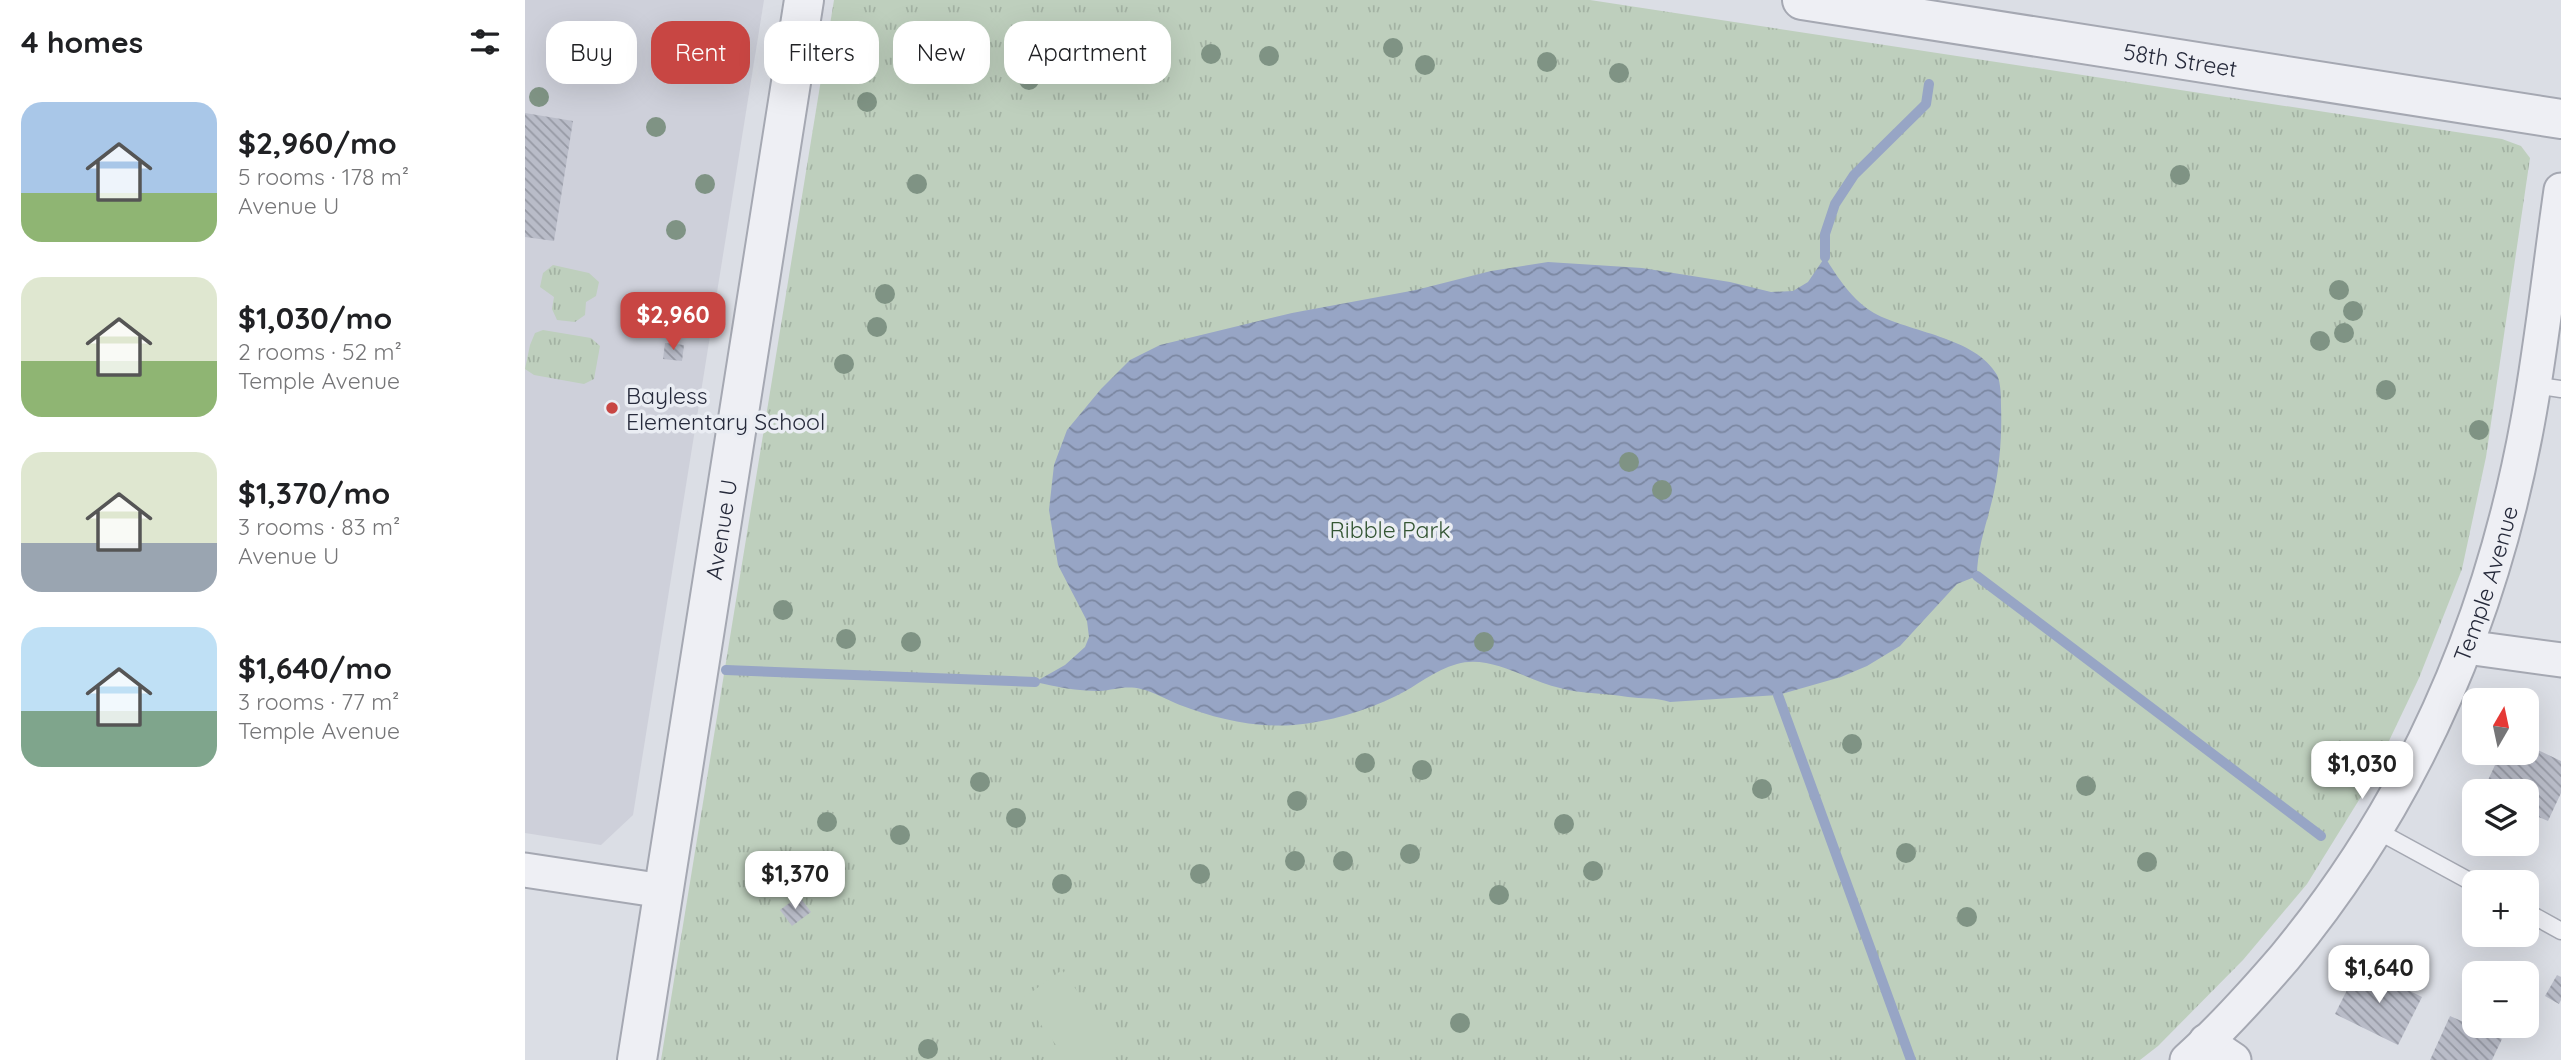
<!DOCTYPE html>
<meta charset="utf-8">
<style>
:root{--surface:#fff;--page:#f2f2f2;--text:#202124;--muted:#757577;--accent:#c84643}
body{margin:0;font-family:Quicksand,sans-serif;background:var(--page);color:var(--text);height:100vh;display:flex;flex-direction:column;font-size:26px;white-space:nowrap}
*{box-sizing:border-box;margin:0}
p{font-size:23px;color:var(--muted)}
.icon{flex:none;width:38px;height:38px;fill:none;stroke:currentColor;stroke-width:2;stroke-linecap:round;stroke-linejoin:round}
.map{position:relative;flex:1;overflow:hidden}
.side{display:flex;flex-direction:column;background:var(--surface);width:525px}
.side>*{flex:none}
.banner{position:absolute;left:21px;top:21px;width:665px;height:63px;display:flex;gap:14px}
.needle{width:46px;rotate:9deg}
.buttons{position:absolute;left:1937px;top:688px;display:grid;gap:14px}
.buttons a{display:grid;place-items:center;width:77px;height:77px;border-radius:14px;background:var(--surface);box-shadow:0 7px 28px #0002;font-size:35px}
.price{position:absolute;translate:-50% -60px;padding:0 16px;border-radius:14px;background:#fff;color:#222;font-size:23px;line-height:46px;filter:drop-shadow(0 2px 4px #0008)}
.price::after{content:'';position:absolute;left:50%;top:42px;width:21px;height:16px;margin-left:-10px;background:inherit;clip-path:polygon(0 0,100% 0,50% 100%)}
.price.selected{background:var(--accent);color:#fff}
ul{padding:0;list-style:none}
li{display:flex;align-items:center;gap:21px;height:175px;padding:0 21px}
li span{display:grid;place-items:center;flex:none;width:196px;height:140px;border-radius:21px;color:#555}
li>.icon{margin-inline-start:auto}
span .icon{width:84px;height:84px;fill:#fffc;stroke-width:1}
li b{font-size:30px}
h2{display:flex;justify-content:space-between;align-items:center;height:84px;padding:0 21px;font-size:30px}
.tag{padding:0 24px;border-radius:21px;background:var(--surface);box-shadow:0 7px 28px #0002;font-size:24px;line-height:63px}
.tag.selected{background:var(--accent);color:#fff}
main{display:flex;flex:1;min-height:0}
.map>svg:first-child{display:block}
.built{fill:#ced0da}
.park{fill:url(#park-tufts)}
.garden{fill:#becfbd}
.water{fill:url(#water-waves)}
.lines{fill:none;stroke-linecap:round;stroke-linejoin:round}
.stream{stroke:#97a5c5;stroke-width:10}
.building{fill:url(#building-back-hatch)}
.service-casing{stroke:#a5a8b2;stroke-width:19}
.minor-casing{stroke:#a5a8b2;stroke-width:37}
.tertiary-casing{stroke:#a5a8b2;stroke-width:42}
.service{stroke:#eeeff4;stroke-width:16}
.minor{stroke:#eeeff4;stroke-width:33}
.tertiary{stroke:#eeeff4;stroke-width:38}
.tree{fill:#7f9384}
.poi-dot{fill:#c84643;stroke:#eaedf3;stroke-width:2.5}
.labels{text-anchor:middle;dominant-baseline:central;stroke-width:7;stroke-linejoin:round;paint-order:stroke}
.street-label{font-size:23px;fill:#262a3b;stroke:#eaedf3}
.poi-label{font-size:23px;fill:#262a3b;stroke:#eaedf3;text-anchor:start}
.park-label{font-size:23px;fill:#345634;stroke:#eaedf3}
</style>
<main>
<section class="side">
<h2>4 homes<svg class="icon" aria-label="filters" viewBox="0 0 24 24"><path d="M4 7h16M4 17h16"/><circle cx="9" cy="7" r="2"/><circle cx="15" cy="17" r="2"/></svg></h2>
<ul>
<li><span style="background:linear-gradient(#a9c7e8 65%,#8fb573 0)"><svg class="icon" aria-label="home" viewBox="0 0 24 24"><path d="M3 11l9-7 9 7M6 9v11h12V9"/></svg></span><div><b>$2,960/mo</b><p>5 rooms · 178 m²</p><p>Avenue U</p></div></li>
<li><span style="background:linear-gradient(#dfe7d0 60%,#8fb573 0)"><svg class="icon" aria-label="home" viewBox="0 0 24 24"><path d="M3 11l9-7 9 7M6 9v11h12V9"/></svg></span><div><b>$1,030/mo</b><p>2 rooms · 52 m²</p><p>Temple Avenue</p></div></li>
<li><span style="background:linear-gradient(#dfe7d0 65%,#9aa5b1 0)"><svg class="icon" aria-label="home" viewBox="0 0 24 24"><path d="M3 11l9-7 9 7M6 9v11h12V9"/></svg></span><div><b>$1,370/mo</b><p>3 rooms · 83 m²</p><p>Avenue U</p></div></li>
<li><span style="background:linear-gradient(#bfe0f5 60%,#7fa58c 0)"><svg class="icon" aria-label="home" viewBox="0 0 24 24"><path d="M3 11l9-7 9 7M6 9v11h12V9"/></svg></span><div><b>$1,640/mo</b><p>3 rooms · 77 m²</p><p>Temple Avenue</p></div></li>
</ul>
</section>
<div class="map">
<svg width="2036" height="1060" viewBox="0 0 2036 1060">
<defs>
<pattern id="park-tufts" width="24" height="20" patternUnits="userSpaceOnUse" patternTransform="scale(1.75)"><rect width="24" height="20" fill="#becfbd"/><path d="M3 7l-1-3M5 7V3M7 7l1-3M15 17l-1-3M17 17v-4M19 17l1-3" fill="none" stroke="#a3b2a3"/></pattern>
<pattern id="water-waves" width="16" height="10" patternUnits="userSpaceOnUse" patternTransform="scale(1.75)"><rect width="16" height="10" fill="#97a5c5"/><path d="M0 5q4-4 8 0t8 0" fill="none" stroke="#7b87a1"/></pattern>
<pattern id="building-back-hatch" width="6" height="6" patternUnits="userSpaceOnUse" patternTransform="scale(1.75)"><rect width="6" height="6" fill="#b9bcc8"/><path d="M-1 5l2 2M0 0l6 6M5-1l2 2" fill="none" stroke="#9699a4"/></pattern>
</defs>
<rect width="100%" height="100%" fill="#dbdee5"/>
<path class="built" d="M0,0H239L108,815L76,845L0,833Z"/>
<g class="park">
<path d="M309,0H1065L1977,139L1996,146L2005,158L1961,457L1937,569L1894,678L1842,787L1782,884L1718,960L1633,1046L1615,1060H136Z"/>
<path d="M28,265L64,273L74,282L71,296L61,302L60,315L50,322L32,320L27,309L29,297L15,287L18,273Z"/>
<path d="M18,330L66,338L75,346L69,379L59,384L9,375L0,369L5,345L10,333Z"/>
</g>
<path class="garden" d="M537,970L593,1047L575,1060H542L497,999Z"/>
<path class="water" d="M1300,257C1312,277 1328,301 1349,313C1383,332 1451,337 1472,375C1476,383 1476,398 1476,406C1477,434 1475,464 1469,492C1463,520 1452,547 1452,576L1432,584L1375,646L1342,666L1316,677L1253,695L1145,702C1130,697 1118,699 1103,697C1081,693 1057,694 1035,688C1003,681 966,654 932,664C909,670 892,686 871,696C840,711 804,722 769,725C731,728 691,719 655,705C642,700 629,692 616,689C601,685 589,690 574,691C552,691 532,687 510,682L540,665L560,647L564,637L562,621L533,565L524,510L529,465L542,430L576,389L605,360L635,345L767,313L891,290L966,271L1023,262L1117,268L1205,282L1246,292L1268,291L1283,282Z"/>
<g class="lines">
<g class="stream">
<path d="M1300,257V234L1310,204L1329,175L1401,104L1404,84"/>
<path d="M1452,576L1796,836"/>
<path d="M201,670L510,682"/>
<path d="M1253,695L1386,1060"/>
</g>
</g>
<g class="building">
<path d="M0,113L48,121L29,241L0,237Z"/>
<path d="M140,343L159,345L157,361L138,359Z"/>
<path d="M2002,745L2036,761V793L2023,821L2002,812V791H1958L1976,752H2002Z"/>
<path d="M274,896L286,912L267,926L255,910Z"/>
<path d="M1834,966L1897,997L1873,1045L1810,1014Z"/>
<path d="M2032,975L2036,977V1000L2034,1004L2020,996Z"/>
<path d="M1925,1016L1977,1039L1967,1060H1905Z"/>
</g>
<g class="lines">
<g class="service-casing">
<g id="service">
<path d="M2008,385L2036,389"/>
<path d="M1851,830L1950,884"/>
<path d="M2002,912L2036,931"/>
</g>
</g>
<g class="minor-casing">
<g id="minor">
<path d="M1941,647L2036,660"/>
<path d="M0,870L138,891"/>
<path d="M1681,1041L1709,1060"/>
<path id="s1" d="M1662,1060C1697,1029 1729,993 1760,957C1889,801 1967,619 2003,420C2017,344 2025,266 2036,190"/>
</g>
</g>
<g class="tertiary-casing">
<g id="tertiary">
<path id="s2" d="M1277,0L2036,119"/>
<path id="s3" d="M112,1060L279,0"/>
</g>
</g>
<use href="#service" class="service"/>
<use href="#minor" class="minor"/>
<use href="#tertiary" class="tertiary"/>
</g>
<g class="tree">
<circle cx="868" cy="48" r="10"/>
<circle cx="686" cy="54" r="10"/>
<circle cx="744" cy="56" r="10"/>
<circle cx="1022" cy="62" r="10"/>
<circle cx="900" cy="65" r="10"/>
<circle cx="1094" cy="73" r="10"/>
<circle cx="504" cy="80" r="10"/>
<circle cx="14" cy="97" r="10"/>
<circle cx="342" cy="102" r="10"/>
<circle cx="131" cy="127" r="10"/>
<circle cx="1655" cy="175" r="10"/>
<circle cx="180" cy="184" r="10"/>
<circle cx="392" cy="184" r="10"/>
<circle cx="151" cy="230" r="10"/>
<circle cx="1814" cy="290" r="10"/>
<circle cx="360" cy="294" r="10"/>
<circle cx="1828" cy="311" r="10"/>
<circle cx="352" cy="327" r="10"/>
<circle cx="1819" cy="333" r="10"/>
<circle cx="1795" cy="341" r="10"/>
<circle cx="319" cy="364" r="10"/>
<circle cx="1861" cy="390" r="10"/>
<circle cx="1954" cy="430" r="10"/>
<circle cx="1104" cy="462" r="10"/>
<circle cx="1137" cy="490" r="10"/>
<circle cx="258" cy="610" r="10"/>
<circle cx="321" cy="639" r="10"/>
<circle cx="386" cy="642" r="10"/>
<circle cx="959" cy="642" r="10"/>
<circle cx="1327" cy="744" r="10"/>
<circle cx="840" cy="763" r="10"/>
<circle cx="897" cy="770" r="10"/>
<circle cx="455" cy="782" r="10"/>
<circle cx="1561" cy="786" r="10"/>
<circle cx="1237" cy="789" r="10"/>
<circle cx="772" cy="801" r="10"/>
<circle cx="491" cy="818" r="10"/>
<circle cx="302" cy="822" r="10"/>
<circle cx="1039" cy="824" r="10"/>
<circle cx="375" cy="835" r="10"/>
<circle cx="1381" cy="853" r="10"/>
<circle cx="885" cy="854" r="10"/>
<circle cx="770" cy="861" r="10"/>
<circle cx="818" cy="861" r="10"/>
<circle cx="1622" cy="862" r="10"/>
<circle cx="1068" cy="871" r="10"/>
<circle cx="675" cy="874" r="10"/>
<circle cx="537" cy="884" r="10"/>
<circle cx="974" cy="895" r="10"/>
<circle cx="1442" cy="917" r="10"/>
<circle cx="935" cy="1023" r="10"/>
<circle cx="403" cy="1049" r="10"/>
</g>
<circle class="poi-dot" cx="87" cy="408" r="7"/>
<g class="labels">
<g class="street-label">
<text stroke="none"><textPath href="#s2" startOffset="383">58th Street</textPath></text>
<text stroke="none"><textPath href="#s3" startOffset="537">Avenue U</textPath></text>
<text stroke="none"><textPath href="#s1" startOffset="569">Temple Avenue</textPath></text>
</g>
<g class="poi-label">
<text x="101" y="395">Bayless<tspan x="101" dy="26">Elementary School</tspan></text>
</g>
<g class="park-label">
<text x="865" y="529">Ribble Park</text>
</g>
</g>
</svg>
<div class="buttons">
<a><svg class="needle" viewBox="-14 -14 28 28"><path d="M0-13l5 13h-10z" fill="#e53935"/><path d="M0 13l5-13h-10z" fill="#757577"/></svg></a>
<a><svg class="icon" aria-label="layers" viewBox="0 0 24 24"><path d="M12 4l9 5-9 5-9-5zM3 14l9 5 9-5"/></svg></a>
<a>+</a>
<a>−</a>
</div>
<b class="price selected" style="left:148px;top:352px">$2,960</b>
<b class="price" style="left:1837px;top:801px">$1,030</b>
<b class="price" style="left:270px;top:911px">$1,370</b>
<b class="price" style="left:1854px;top:1005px">$1,640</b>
<div class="banner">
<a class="tag">Buy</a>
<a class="tag selected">Rent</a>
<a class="tag">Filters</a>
<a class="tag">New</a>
<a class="tag">Apartment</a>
</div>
</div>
</main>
